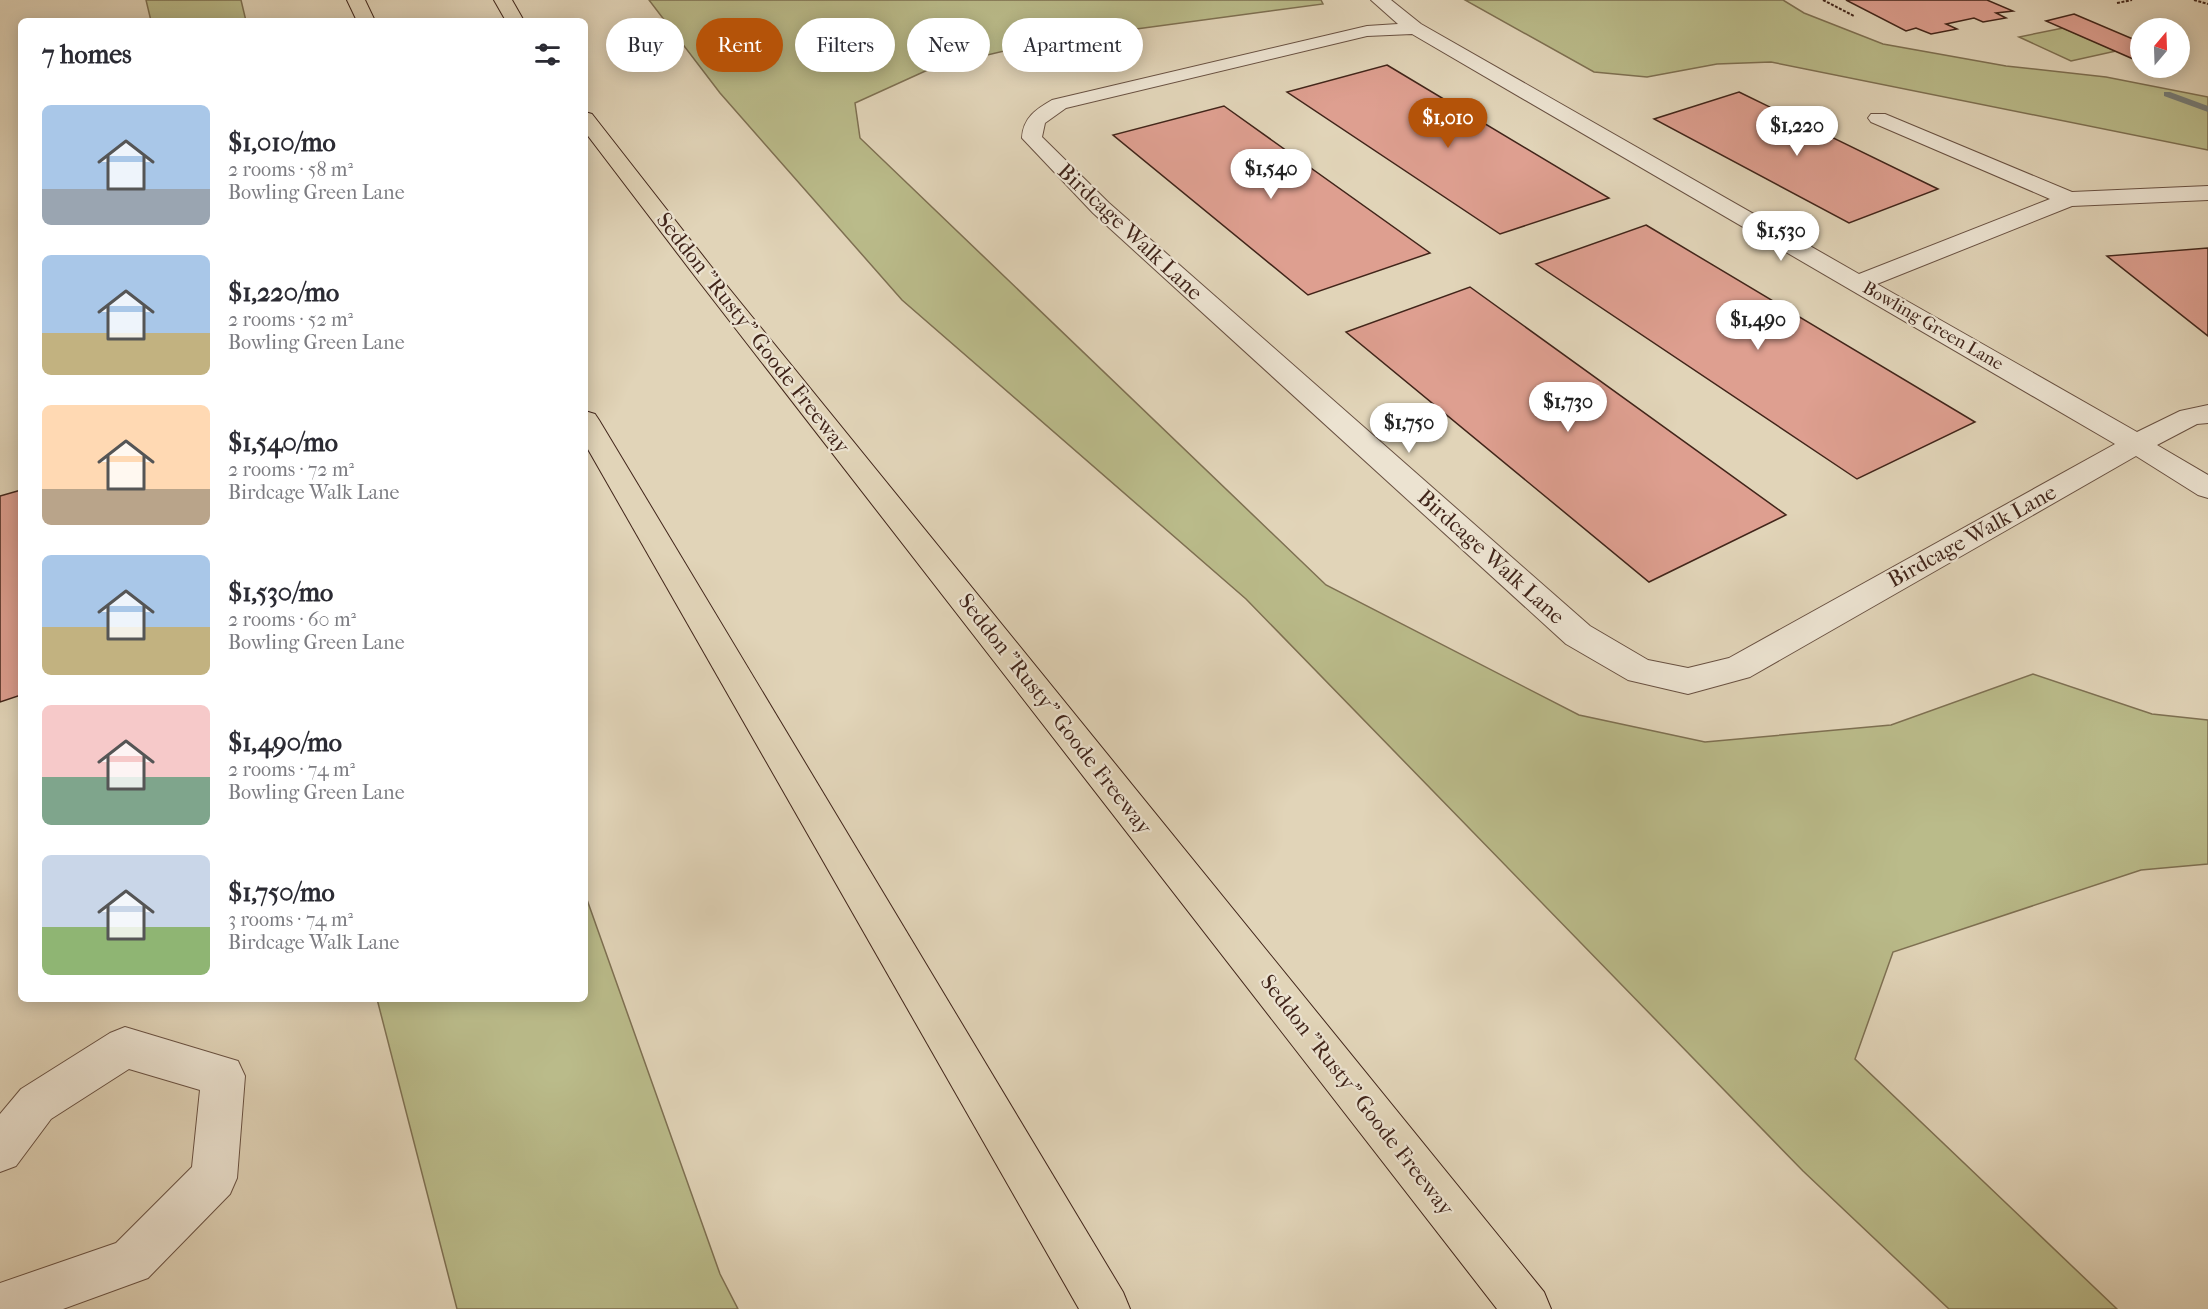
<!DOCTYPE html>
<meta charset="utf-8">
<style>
:root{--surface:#fff;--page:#f7f7f7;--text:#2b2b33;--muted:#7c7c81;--accent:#b45309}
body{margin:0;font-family:"IM FELL French Canon",serif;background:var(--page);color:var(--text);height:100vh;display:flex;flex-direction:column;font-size:22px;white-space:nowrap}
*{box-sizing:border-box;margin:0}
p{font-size:20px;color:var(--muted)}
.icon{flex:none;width:33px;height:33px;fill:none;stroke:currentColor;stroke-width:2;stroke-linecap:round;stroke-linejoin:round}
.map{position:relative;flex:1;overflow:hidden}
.drawer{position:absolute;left:18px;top:18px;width:570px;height:984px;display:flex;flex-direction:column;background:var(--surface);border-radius:9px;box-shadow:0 3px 15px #0003}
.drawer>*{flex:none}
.hud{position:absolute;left:606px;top:18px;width:570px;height:54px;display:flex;gap:12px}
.needle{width:39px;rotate:19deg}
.fabs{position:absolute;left:2130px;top:18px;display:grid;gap:12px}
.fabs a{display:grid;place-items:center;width:60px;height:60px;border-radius:50%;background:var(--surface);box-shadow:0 3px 15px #0003;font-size:30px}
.price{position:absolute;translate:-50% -51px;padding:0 14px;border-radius:21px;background:#fff;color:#222;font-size:20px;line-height:39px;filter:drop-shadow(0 2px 3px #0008)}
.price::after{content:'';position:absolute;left:50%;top:36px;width:18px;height:14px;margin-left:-9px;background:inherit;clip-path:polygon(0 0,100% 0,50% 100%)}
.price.current{background:var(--accent);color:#fff}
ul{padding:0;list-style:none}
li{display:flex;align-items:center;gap:18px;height:150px;padding:0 24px}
li span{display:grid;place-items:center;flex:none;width:168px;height:120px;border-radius:9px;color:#555}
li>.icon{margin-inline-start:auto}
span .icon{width:72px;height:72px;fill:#fffc;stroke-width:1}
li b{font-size:26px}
h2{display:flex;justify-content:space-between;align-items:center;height:72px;padding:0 24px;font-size:26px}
.tag{padding:0 21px;border-radius:27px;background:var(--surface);box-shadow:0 3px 15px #0003;font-size:21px;line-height:54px}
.tag.current{background:var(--accent);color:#fff}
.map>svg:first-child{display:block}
.green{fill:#babb8a;stroke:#7e7052;stroke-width:1.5}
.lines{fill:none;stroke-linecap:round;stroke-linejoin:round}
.stream{fill:#757c78;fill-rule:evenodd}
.building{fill:#de9f90;stroke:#41251a;stroke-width:1.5}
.minor-casing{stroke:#695142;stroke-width:2}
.highway-casing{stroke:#41251a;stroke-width:2}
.path{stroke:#41251a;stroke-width:2;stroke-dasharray:3 1.5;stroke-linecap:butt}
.minor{fill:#ece3d1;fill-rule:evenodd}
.highway{fill:#e1d4b8;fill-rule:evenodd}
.labels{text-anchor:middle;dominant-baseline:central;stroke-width:4.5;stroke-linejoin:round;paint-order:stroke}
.far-street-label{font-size:18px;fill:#41251a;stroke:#ece3d1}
.street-label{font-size:22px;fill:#41251a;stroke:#ece3d1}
</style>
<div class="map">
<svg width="2208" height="1309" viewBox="0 0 2208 1309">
<rect width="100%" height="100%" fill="#e1d4b8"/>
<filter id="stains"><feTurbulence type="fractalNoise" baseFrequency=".00333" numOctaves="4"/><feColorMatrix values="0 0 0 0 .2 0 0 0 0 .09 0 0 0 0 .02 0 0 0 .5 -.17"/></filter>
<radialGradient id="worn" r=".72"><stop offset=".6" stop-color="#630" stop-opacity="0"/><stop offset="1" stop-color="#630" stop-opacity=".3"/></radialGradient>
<g class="green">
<path d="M146,0H241L246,21H151Z"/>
<path d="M649,0H1321L1323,4L1047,41L932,68L855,103L860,138L1326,585L1579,715L1705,742L1891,725L2033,674L2152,714L2208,720V864L2141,870L1893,952L1855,1059L2117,1309H1949L1803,1171L1246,599L902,300L720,93Z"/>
<path d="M1465,0H1783L1804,13L1883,44L2006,66L2106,77L2208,97V150L1771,62L1717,64L1647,77L1594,72Z"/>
<path d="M2063,28L2116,51L2071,61L2019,37Z"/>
<path d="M585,894L720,1274L738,1309H457L377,999H585Z"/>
</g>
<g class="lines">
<path class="stream" d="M2164,92H2170L2208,106V112L2164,96Z"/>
</g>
<g class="building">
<path d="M1846,0H1987L2013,11L1996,13L2006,18L1983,22L1974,18L1946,24L1957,29L1931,34L1916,28L1906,31Z"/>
<path d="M2074,14L2140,42V62L2046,21Z"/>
<path d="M1387,65L1609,198L1500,234L1287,92Z"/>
<path d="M1739,92L1938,189L1849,223L1654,119Z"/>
<path d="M1224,106L1430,253L1308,295L1113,135Z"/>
<path d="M1646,225L1975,422L1857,479L1536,264Z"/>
<path d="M2208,248V336L2107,256Z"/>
<path d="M1470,287L1786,515L1649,582L1346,332Z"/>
<path d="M21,490V695L0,702V496Z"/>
</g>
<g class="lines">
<g class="minor-casing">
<g id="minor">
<path d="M1371,0H1391L1421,24L1859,274L2050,199L1871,122L1868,118L1871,114H1885L2072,192L2208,186V200L2072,206L1877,284L2137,432L2180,411L2208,405V423L2197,424L2157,445L2208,475V498L2198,495L2136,456L1750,677L1688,694L1628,680L1566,644L1093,213L1022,138C1023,118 1036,109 1052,100L1367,26L1398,24ZM1412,34L2115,444L1729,658L1688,668L1648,660L1590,626L1109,203L1042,137L1045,123L1066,108L1367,36Z"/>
<path d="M125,1027L238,1061L245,1076L237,1178L230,1194L148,1278L63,1309H0V1283L116,1243L192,1167L200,1090L129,1069L51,1119L16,1166L0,1172V1114L21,1089L110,1033Z"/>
</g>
</g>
<g class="highway-casing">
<g id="highway">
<path d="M347,0H365L375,21H357Z"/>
<path d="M494,0H512L524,21H506Z"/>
<path d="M585,112L592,114L710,265L1544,1292L1551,1309H1497L694,275L585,132Z"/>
<path d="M585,411L595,414L599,420L1123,1292L1130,1309H1079L585,444Z"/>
</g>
</g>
<g class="path">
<path d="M1823,0L1854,16"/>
<path d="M2194,0L2208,4"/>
<path d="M2117,3L2132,0"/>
</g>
<use href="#minor" class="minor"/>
<use href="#highway" class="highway"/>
</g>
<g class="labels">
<g class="far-street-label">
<text transform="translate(1933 326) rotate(30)">Bowling Green Lane</text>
</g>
<g class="street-label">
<text transform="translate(1130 232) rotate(43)">Birdcage Walk Lane</text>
<text transform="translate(753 333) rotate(52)">Seddon "Rusty" Goode Freeway</text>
<text transform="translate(1972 536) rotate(-29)">Birdcage Walk Lane</text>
<text transform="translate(1491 557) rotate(42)">Birdcage Walk Lane</text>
<text transform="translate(1055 714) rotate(52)">Seddon "Rusty" Goode Freeway</text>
<text transform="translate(1357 1095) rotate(52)">Seddon "Rusty" Goode Freeway</text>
</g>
</g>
<rect width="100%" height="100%" filter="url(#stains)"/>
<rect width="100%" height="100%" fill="url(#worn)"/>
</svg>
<div class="fabs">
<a><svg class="needle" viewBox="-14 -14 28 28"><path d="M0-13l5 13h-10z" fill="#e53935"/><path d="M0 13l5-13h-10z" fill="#7c7c81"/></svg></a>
</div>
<b class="price current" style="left:1448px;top:149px">$1,010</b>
<b class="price" style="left:1797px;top:157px">$1,220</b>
<b class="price" style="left:1271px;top:200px">$1,540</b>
<b class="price" style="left:1781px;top:262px">$1,530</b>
<b class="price" style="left:1758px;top:351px">$1,490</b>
<b class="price" style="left:1568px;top:433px">$1,730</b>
<b class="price" style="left:1409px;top:454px">$1,750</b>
<div class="hud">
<a class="tag">Buy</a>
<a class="tag current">Rent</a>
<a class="tag">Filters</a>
<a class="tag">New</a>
<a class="tag">Apartment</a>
</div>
<section class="drawer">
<h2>7 homes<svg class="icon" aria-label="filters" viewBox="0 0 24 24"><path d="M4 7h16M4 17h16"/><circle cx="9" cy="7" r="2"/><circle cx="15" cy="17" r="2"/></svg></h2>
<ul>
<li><span style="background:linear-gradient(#a9c7e8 70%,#9aa5b1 0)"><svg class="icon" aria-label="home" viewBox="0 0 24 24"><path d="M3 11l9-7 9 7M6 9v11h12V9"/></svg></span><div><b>$1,010/mo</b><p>2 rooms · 58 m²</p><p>Bowling Green Lane</p></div></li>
<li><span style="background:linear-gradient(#a9c7e8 65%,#c2b280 0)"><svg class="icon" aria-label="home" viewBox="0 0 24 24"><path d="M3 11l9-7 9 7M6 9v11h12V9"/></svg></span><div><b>$1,220/mo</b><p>2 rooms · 52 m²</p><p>Bowling Green Lane</p></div></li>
<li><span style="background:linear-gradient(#ffd9b3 70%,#b9a48a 0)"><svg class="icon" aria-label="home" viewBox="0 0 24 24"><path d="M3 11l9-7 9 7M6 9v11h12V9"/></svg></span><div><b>$1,540/mo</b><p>2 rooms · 72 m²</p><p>Birdcage Walk Lane</p></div></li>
<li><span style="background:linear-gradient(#a9c7e8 60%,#c2b280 0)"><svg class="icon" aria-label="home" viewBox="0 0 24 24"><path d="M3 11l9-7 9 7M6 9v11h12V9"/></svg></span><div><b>$1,530/mo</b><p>2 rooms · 60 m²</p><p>Bowling Green Lane</p></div></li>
<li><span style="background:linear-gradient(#f6c9c9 60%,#7fa58c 0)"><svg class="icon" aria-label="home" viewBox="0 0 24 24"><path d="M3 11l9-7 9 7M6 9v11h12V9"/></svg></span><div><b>$1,490/mo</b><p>2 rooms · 74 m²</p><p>Bowling Green Lane</p></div></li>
<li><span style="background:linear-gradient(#c9d6e8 60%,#8fb573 0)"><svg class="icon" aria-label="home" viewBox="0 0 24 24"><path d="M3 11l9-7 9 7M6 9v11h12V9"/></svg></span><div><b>$1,750/mo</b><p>3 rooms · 74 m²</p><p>Birdcage Walk Lane</p></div></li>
</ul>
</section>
</div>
